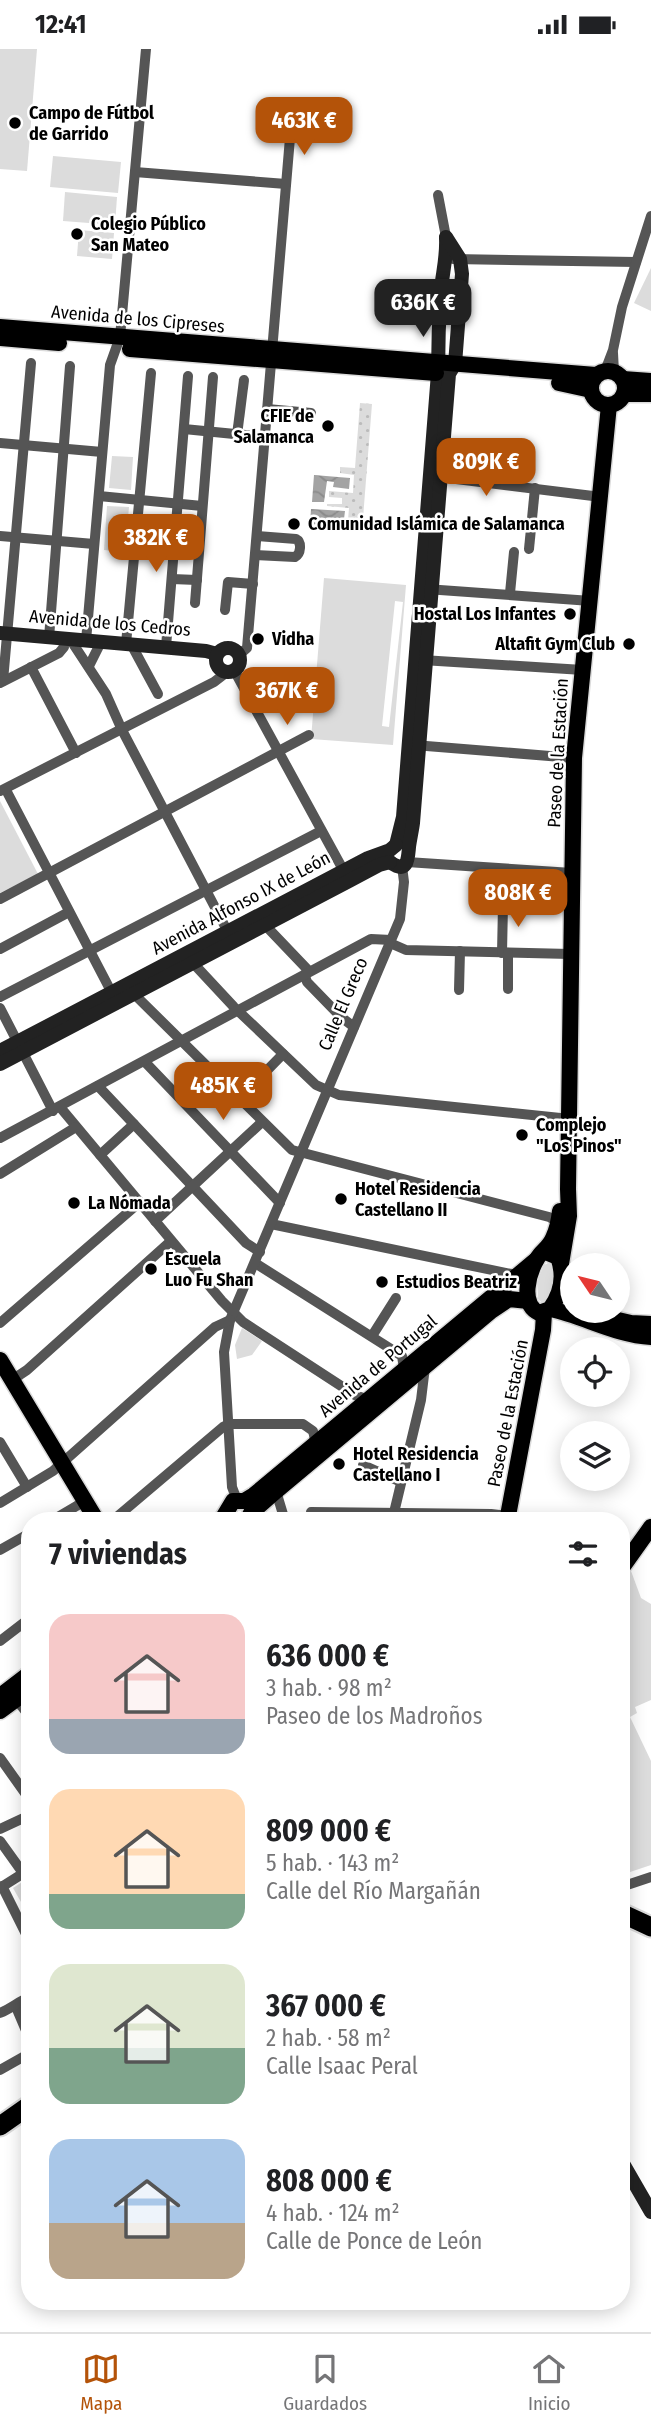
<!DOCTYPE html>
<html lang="es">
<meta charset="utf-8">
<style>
:root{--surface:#fff;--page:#f2f2f2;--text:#202124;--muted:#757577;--line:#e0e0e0;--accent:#b45309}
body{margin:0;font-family:"Fira Sans Condensed",sans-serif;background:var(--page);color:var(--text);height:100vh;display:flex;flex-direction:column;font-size:26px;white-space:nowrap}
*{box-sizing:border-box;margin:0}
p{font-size:23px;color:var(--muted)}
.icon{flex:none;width:38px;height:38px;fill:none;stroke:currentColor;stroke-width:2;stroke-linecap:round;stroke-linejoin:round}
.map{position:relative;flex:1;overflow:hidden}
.details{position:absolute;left:21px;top:1463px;width:609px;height:798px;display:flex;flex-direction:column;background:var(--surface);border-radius:28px;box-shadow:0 4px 18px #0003}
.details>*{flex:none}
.needle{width:46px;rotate:305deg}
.buttons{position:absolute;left:560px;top:1204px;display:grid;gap:14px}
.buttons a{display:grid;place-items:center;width:70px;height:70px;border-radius:50%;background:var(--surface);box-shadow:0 4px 18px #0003;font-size:35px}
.price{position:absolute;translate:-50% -60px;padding:0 16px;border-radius:14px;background:var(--accent);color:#fff;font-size:23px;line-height:46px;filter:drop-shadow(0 2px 4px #0008)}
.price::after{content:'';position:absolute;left:50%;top:42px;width:21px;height:16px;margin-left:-10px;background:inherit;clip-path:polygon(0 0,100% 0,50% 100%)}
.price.selected{background:#222;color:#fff}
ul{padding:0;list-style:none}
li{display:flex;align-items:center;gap:21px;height:175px;padding:0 28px}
li span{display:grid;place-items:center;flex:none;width:196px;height:140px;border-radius:21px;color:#555}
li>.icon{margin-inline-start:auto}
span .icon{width:84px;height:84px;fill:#fffc;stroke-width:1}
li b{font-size:30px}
h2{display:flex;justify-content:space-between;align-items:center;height:84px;padding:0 28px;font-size:30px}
.status{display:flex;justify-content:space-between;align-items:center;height:49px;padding:0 35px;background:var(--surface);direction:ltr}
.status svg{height:19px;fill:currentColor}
.menu{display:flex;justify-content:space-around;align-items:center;height:98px;border-top:2px solid var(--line);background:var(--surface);font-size:19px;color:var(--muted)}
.menu a{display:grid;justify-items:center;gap:4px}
.menu .selected{color:var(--accent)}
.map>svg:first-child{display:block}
.grass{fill:url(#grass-dots)}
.green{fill:#dcdcdc;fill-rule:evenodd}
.water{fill:url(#water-waves)}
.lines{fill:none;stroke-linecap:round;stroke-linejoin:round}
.primary-casing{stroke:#dbdbdb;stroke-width:19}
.highway-casing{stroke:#dbdbdb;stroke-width:23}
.street{stroke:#555;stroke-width:10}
.secondary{stroke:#222;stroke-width:14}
.primary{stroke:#000;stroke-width:16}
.highway{stroke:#000;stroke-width:19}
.poi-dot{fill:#000;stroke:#fff;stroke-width:2.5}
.labels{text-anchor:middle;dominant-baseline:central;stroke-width:5;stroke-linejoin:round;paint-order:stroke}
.poi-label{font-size:18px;font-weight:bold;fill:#000;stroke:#fff;text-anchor:start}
.street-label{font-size:18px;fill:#000;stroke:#fff}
</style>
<div class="status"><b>12:41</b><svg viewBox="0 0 49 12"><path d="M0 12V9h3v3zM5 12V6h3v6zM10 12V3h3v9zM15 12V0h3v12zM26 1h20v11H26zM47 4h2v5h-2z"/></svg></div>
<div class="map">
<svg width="651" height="2283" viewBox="0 0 651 2283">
<defs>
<pattern id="grass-dots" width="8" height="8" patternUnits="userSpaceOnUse" patternTransform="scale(1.75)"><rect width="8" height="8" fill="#dcdcdc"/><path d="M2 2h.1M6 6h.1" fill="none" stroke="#bbb" stroke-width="1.8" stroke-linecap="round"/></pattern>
<pattern id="water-waves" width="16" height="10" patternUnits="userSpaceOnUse" patternTransform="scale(1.75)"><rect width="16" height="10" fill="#a3a3a3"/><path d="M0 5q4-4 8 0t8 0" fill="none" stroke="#8b8b8b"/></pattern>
</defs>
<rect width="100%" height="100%" fill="#fff"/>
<path class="grass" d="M360,354L372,355L362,482L354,481V483H347L349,459L327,457V455H342V449L329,448V442L353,444L354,426L340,424V418L355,419Z"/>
<g class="green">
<path d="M0,0H37L27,122L0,120Z"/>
<path d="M53,107L121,113L118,144L50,138Z"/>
<path d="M65,143L117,148L115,176L63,172Z"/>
<path d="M79,181L114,184L112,210L77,207Z"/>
<path d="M651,219V262L634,254Z"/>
<path d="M112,407L133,408L131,441L109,439Z"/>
<path d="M107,457L129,458L125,503L104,501Z"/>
<path d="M324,529L406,536L393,696L311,690ZM395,552L403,553L389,678L382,677Z"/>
<path d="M0,752L38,825L0,844Z"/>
<path d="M550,1213C556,1228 556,1245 542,1254L538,1250L537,1232L544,1216Z"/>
<path d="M242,1279L262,1292L252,1306L237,1310L235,1296Z"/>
<path d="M631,1522L641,1549L651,1555V1651L635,1658L637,1664L630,1668L651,1712V1816L621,1826V1535Z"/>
<path d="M30,1828V1877L22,1863L25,1860L13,1839Z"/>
</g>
<g class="water">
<path d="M314,426L350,429L349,440L333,438L334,433L327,432L324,453H312Z"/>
<path d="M311,460L345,462L343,478L310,475Z"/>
</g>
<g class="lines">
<g class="primary-casing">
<g id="primary">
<path d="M0,278L596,326"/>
<path d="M0,289L59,294"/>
<path d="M130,300L436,324"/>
<circle cx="608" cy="339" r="17"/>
<path d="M623,330L651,332"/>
<path d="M559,334L591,341"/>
<path d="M624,345H651"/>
<path d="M546,1203L558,1208C565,1227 562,1244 550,1260L539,1264C520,1255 528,1225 537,1210C541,1202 549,1199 553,1189C557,1181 559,1171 560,1162"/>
<path d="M561,1215L569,1167L568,1140L574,709L609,356"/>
<path d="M550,1260C584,1267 615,1286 651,1288"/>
<path d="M605,1268L631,1274L651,1275"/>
<path d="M0,1311L97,1472"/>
<path d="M244,1452L254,1446L536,1211"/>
<path d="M221,1472L233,1452H244"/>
<path d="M247,1472L251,1464L276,1442L491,1262L509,1250L528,1252"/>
<path d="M507,1472L543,1281L544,1264"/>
<path d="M621,1520L651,1478"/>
<path d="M0,1647L30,1624"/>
<path d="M0,1662L30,1640"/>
</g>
</g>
<g class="highway-casing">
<g id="highway">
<path d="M621,1864L651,1878"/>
<path d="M0,2077L30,2056"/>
</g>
</g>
<g class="street">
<path d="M135,123L286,135"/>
<path d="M438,146L446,188"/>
<path d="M453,210L636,213"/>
<path d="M613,304L614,323"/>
<path d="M605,322L613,301L622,258L651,167"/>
<path d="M267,360L311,364"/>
<path d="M184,380L265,388"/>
<path d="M237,386L244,331"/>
<path d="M0,394L102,403"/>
<path d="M440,428L601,448"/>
<path d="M99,447L202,457"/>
<path d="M0,487L94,495"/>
<path d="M529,500L535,439"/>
<path d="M255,506L295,508C301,505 302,493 296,490L257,487"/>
<path d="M172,530L197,531"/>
<path d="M426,540L591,552"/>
<path d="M510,544L514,503"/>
<path d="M195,554L213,328"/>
<path d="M225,561L228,533L253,535"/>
<path d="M49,589L70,317"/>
<path d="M70,590L106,645L122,681L230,887"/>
<path d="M86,592L110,316L120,288L146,0"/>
<path d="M126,595L151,324"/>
<path d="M131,595L158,645"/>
<path d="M166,598L188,327"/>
<path d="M239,606L247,599L291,77"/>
<path d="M422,611L583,621"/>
<path d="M89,617L101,593"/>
<path d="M31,618L76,704"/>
<path d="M234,621L346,826"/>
<path d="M3,632L31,314"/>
<path d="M0,634L59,604L64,598L63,590"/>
<path d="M414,696L574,709"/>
<path d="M6,741L114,948"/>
<path d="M0,742L214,633L227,623"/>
<path d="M407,813L572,824"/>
<path d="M0,850L309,686"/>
<path d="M265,876L307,920L305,927L307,933L341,968L354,978"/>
<path d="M390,894L406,901L570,905"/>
<path d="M0,900L69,863"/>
<path d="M502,904L503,856"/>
<path d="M193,914L234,958L316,1036L339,1046L570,1070"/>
<path d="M508,940V904"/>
<path d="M459,941L460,902"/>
<path d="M134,945L292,1101L549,1168L558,1173"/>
<path d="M0,948L321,782"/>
<path d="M0,959L53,1062"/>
<path d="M145,1013L280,1154"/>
<path d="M98,1037L246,1194L260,1203"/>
<path d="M239,1050L283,1005"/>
<path d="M60,1058L222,1252L243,1273L355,1346L368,1351"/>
<path d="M0,1089L371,890L391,891"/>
<path d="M100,1106L134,1075"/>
<path d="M0,1125L76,1078"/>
<path d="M155,1172L262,1073"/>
<path d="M271,1175L516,1226"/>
<path d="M255,1214L402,1307L404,1320"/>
<path d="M0,1274L140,1153"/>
<path d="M372,1287L396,1249"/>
<path d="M12,1331L27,1321L171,1192"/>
<path d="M0,1393L27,1438"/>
<path d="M363,1416L401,1433"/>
<path d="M276,1442L285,1472"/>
<path d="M237,1451L232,1438L224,1303L230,1271L400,870L404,833L402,817"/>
<path d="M0,1454L53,1422L215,1278L230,1271"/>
<path d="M311,1463L491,1465L508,1467"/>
<path d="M51,1472L85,1452"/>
<path d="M112,1472L223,1378L229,1375H303L313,1382L316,1395"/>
<path d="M392,1472L421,1351L425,1318"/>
<path d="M0,1501L30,1484"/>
<path d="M0,1592L30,1569"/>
<path d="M16,1650L30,1668"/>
<path d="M0,1709L30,1751"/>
<path d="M0,1780L30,1766"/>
<path d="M0,1792L23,1824"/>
<path d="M2,1837L30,1893"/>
<path d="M621,1838L651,1828"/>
<path d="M0,1839L30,1820"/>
<path d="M16,1958L30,1991"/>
<path d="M0,1964C12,1959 19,1952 30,1948"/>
<path d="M0,2021L30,2004"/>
</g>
<g class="secondary">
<path d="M0,584L206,602L217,605"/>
<circle cx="228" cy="611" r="12"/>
<path d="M396,796L403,768L438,324C438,296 439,268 441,240C443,222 447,207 446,189"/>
<path d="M390,813C408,826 408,809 409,798C410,790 412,782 413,774L449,325L455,315L462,225L460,210L446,188"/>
<path d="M0,1002L368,809L390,801L396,796"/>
<path d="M0,1015L349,832L379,816L390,813"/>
<path d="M621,2111L651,2163"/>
</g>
<use href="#primary" class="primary"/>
<use href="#highway" class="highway"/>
</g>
<g class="poi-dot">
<circle cx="15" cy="74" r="7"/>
<circle cx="77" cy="185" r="7"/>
<circle cx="328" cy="377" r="7"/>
<circle cx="294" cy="475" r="7"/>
<circle cx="570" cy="565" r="7"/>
<circle cx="258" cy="590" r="7"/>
<circle cx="629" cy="595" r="7"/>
<circle cx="522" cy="1086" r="7"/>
<circle cx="341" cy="1150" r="7"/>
<circle cx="74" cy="1154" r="7"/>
<circle cx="151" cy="1220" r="7"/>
<circle cx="382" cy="1233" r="7"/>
<circle cx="339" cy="1415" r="7"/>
</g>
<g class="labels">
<g class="poi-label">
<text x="29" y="64">Campo de Fútbol<tspan x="29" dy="21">de Garrido</tspan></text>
<text x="91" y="175">Colegio Público<tspan x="91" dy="21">San Mateo</tspan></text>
<text x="314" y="367" text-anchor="end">CFIE de<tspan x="314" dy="21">Salamanca</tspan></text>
<text x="308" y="475">Comunidad Islámica de Salamanca</text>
<text x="556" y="565" text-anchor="end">Hostal Los Infantes</text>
<text x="272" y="590">Vidha</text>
<text x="615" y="595" text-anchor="end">Altafit Gym Club</text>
<text x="536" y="1076">Complejo<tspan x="536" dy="21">"Los Pinos"</tspan></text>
<text x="355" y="1140">Hotel Residencia<tspan x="355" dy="21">Castellano II</tspan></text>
<text x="88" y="1154">La Nómada</text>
<text x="165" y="1210">Escuela<tspan x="165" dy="21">Luo Fu Shan</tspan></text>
<text x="396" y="1233">Estudios Beatriz</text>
<text x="353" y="1405">Hotel Residencia<tspan x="353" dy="21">Castellano I</tspan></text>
</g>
<g class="street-label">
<text transform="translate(138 270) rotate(5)">Avenida de los Cipreses</text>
<text transform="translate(110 574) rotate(5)">Avenida de los Cedros</text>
<text transform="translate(558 704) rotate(-87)">Paseo de la Estación</text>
<text transform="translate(241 854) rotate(-28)">Avenida Alfonso IX de León</text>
<text transform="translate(343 955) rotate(-67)">Calle El Greco</text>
<text transform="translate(378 1317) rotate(-40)">Avenida de Portugal</text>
<text transform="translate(508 1364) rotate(-79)">Paseo de la Estación</text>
</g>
</g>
</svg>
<div class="buttons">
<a><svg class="needle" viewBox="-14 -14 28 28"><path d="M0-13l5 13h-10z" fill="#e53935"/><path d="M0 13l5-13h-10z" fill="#757577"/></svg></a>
<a><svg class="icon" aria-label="locate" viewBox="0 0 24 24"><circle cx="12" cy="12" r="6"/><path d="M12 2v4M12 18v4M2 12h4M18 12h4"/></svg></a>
<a><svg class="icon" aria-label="layers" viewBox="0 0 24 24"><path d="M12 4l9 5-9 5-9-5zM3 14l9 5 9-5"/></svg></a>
</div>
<b class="price" style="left:304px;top:108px">463K €</b>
<b class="price selected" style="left:423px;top:290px">636K €</b>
<b class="price" style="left:486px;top:449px">809K €</b>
<b class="price" style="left:156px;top:525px">382K €</b>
<b class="price" style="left:287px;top:678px">367K €</b>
<b class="price" style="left:518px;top:880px">808K €</b>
<b class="price" style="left:223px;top:1073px">485K €</b>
<section class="details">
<h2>7 viviendas<svg class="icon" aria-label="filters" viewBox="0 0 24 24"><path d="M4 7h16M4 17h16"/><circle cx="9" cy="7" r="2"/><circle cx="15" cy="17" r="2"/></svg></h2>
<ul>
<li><span style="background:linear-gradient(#f6c9c9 75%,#9aa5b1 0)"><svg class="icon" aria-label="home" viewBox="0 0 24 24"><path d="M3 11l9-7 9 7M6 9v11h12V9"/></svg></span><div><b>636 000 €</b><p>3 hab. · 98 m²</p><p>Paseo de los Madroños</p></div></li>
<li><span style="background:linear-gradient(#ffd9b3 75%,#7fa58c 0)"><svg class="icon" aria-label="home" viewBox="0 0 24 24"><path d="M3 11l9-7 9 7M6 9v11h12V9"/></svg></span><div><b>809 000 €</b><p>5 hab. · 143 m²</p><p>Calle del Río Margañán</p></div></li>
<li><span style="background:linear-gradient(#dfe7d0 60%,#7fa58c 0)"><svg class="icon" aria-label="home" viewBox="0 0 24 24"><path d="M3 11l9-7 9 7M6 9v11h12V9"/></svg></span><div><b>367 000 €</b><p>2 hab. · 58 m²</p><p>Calle Isaac Peral</p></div></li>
<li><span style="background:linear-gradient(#a9c7e8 60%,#b9a48a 0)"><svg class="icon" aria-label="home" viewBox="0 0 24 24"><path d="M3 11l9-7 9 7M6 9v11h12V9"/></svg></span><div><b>808 000 €</b><p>4 hab. · 124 m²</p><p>Calle de Ponce de León</p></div></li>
</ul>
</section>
</div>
<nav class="menu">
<a class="selected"><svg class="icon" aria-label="map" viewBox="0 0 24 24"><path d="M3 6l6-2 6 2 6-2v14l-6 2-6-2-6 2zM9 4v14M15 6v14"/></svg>Mapa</a>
<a><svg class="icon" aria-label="saved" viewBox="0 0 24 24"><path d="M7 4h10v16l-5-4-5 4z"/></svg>Guardados</a>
<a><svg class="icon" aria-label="home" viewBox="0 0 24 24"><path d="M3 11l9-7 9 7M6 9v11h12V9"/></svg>Inicio</a>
</nav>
